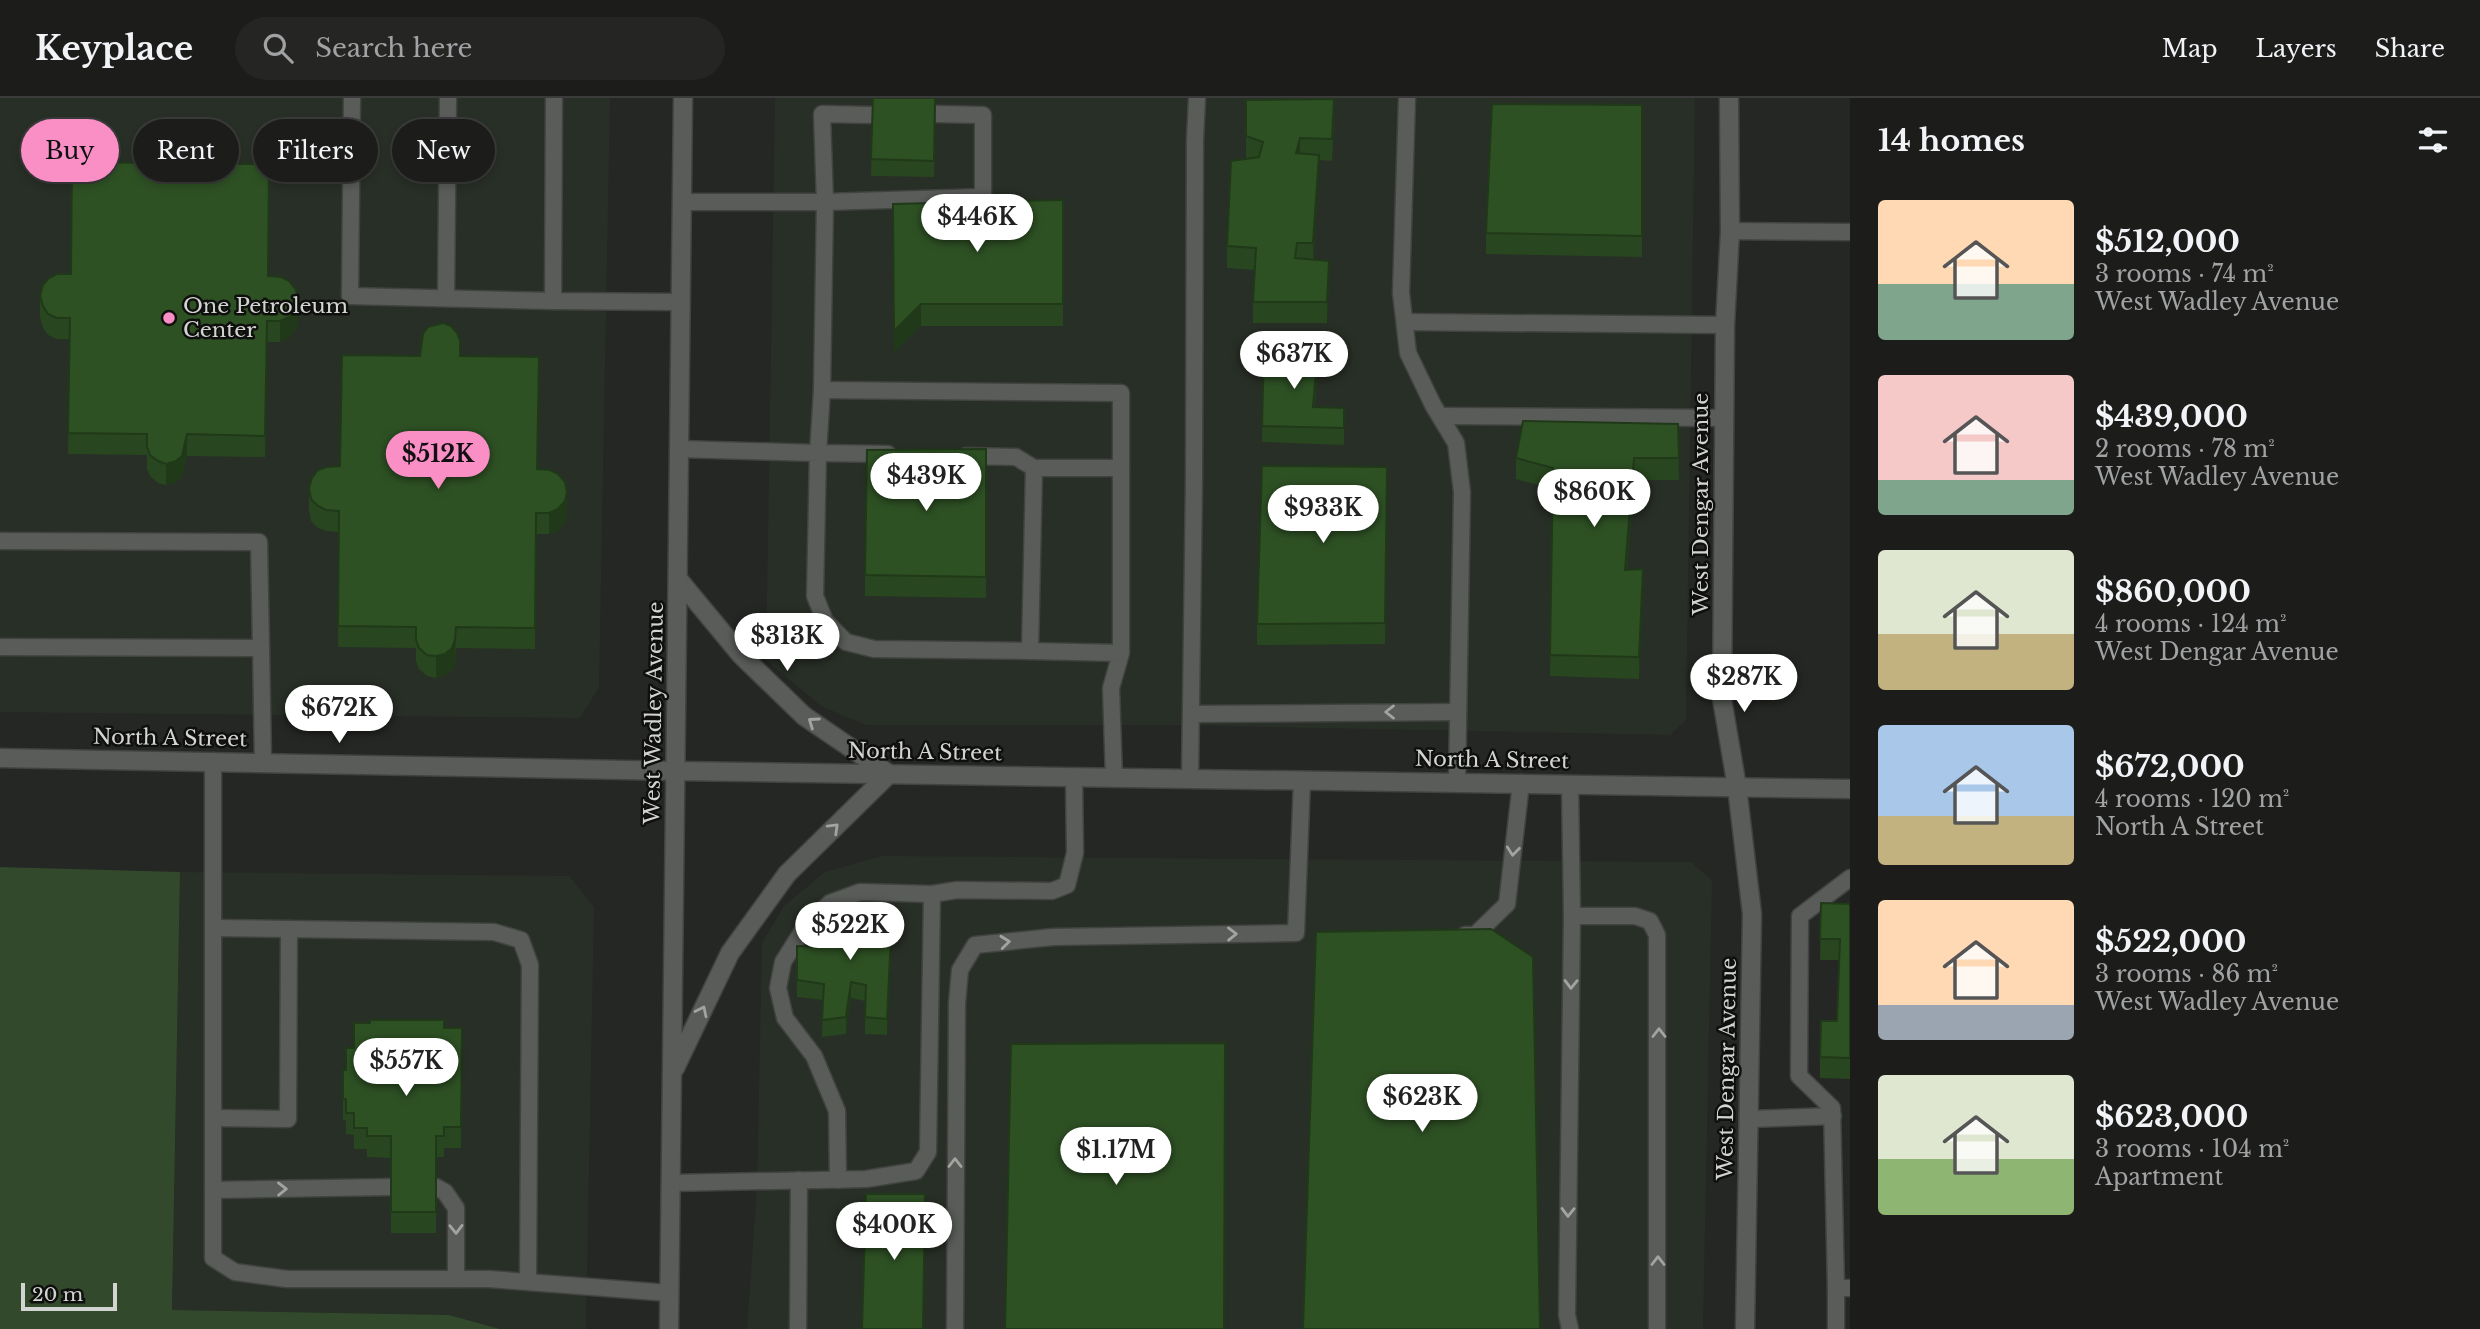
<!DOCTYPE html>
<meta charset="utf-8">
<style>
:root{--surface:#1c1d1b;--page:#252624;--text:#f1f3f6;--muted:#a0a2a3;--line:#3a3b3a;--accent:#fa8fc6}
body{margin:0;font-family:"Libre Baskerville",serif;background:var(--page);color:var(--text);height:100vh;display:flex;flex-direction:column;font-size:26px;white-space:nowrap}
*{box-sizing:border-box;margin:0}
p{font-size:23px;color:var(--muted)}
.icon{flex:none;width:38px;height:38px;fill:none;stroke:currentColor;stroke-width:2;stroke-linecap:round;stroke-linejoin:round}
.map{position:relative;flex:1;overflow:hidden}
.side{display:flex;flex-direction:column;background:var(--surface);width:630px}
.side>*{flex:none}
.top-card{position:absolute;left:21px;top:21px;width:665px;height:63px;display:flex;gap:14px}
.scale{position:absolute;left:21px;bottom:18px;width:96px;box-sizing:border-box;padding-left:7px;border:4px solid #d2d4d1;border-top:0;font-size:19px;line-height:24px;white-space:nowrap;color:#d2d4d1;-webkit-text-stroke:5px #0f100e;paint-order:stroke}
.price{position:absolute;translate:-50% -60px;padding:0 16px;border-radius:24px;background:#fff;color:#222;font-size:23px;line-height:46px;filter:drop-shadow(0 2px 4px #0008)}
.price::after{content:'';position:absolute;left:50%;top:42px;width:21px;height:16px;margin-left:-10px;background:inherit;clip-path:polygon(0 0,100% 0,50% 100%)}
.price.current{background:var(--accent);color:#111}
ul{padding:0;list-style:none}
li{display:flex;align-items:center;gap:21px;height:175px;padding:0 28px}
li span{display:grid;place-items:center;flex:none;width:196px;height:140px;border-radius:7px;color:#555}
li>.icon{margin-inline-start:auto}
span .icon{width:84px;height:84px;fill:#fffc;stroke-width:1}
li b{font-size:30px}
h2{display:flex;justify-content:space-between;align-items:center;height:84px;padding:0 28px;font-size:30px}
.chip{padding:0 24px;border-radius:32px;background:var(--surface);box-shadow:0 4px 10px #0003,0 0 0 2px var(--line);font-size:24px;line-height:63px}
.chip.current{background:var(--accent);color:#111}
header{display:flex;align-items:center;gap:42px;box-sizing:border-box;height:98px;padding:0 35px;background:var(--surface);border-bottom:2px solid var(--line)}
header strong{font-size:33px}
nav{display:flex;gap:38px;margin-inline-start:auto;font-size:24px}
.search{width:490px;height:63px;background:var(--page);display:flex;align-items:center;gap:18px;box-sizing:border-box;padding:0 24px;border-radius:38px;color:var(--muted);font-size:26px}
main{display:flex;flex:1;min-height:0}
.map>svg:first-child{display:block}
.built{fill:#282f26}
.green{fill:#32492b}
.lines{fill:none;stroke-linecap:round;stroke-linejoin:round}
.lane-casing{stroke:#414340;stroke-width:19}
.street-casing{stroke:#414340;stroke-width:21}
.secondary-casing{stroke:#414340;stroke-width:21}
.lane{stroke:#595c58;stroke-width:16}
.street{stroke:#595c58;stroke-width:18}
.secondary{stroke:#595c58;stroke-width:18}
.wall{fill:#28461f}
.shaded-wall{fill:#203919}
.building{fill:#2e5124;stroke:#203919;stroke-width:2}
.oneway{stroke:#a2a4a1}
.poi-dot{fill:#fa8fc6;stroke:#0f100e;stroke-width:2.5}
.labels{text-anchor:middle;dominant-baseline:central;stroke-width:5;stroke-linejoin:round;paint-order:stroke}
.poi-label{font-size:21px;fill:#d2d4d1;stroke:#0f100e;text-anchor:start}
.street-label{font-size:21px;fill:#d2d4d1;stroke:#0f100e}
</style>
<header>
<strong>Keyplace</strong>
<div class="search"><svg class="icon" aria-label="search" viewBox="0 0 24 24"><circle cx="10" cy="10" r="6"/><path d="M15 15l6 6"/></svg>Search here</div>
<nav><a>Map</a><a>Layers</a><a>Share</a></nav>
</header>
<main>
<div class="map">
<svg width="1850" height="1231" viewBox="0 0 1850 1231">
<rect width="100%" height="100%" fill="#252724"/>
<g class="built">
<path d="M0,0H610L599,589L580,620L0,614Z"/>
<path d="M775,0H1695L1686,622L1670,637L1176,627H866L821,608L766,562Z"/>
<path d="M882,758L1691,764L1712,782L1703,1231H747L757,1088L762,845L784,808L825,774Z"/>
<path d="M180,774L569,778L594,809L586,1231H500L449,1217L172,1212Z"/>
</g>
<path class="green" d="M0,769L180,774L172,1212L449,1217L500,1231H0Z"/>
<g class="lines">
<g class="lane-casing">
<g id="lane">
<path d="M352,0L350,198L553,203"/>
<path d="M554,0L553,203L681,204"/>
<path d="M1407,0L1401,195L1408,255L1433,307L1456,345L1462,394L1457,684"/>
<path d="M872,17L822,16L825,104L983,99V17L935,16"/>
<path d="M683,104H825L822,292L818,355L888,356"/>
<path d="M1730,133L1850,134"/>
<path d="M446,200L448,0"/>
<path d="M1405,224L1725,227"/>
<path d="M822,292L1121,295V370"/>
<path d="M1440,318L1724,320"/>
<path d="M680,351L818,355L815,498L825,523L846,544L874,551L1030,553"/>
<path d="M966,358L1016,359L1034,370"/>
<path d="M0,443L259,444L261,550"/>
<path d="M0,549L261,550L263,665"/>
<path d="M1191,616L1458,614"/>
<path d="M213,663V1160L235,1174L287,1181H489L669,1195"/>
<path d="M1114,680L1111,590L1121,555V370H1034L1030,553L1121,555"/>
<path d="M1190,681L1194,382L1195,42L1197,0"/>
<path d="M1572,818H1635L1650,823L1657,837V1231"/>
<path d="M214,830L494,834L521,842L530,867L528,1184"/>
<path d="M1465,837H1475L1507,806L1521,685"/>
<path d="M214,1020L288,1021L289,831"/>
<path d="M1749,1021L1833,1018"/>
<path d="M838,1082L837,1013L814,958L785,920L778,890L783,864L805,829L830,805L860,794L932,796"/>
<path d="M671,1085L866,1081L916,1073L928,1054L932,796L957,792L1052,793L1067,787L1075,755L1074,679"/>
<path d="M436,1089L445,1094L456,1110V1181"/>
<path d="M214,1092L391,1089"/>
<path d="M1836,1190L1832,1010L1799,978L1800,818L1850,780"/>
<path d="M798,1231L799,1082"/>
<path d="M955,1231L957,905L960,872L975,847L1053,839L1296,835L1302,682"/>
<path d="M1570,1231L1567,1217L1572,818L1570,686"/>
<path d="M1836,1231V1190H1850"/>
</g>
</g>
<g class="street-casing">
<path id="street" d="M1729,0L1730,133L1725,227L1722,601L1737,689L1752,816L1745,1231"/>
</g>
<g class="secondary-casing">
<g id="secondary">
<path d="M0,660L676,673L1850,691"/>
<path d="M675,970L730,855L787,776L889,676L804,618L741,557L678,481"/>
<path d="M669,1231L683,0"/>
</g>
</g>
<use href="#lane" class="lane"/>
<use href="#street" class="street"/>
<use href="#secondary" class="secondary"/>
</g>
<g class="wall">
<path d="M873,0H936L934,79L871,78Z"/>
<path d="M1246,2L1334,23L1332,63L1319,62L1314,162L1329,184L1327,225H1253V204L1255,172L1227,170V148L1248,60H1246Z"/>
<path d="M1642,7V159L1486,156V135Z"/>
<path d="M151,65L191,66L298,222L296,231L289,240L280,244H267L265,359L187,358L182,379L176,384L166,387L158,385L150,378L147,371V357L68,356L70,241H57L48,237L43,230L40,219V198L71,176Z"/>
<path d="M1063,102V228H921L894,254L893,106Z"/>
<path d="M1264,250L1318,267L1315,309L1344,310V347L1262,344Z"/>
<path d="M460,258L567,415L565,424L558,433L549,436H536L535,551L456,550L455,564L452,572L445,577L436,580L427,578L419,571L416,563V550L338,549L339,434L326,433L318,430L311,423L309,412V390L340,368Z"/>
<path d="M1678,326L1679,382H1634L1627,472L1643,492L1639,581L1550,578L1553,391L1516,381V360Z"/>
<path d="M986,351V500L865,498V477Z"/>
<path d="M1387,369L1385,546L1257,547V526Z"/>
<path d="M1821,805L1850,806V981L1820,980V959L1837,923L1839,862H1820Z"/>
<path d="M892,832L887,937L865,936V903L851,900L846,936L822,939L823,902L797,899V848L820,849Z"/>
<path d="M444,930H462L461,1050H444V1059H436V1135H391V1060L367,1059V1051H354V1037L346,1036V1022H343V972H346L354,950Z"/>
</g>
<g class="shaded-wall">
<path d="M1300,40V61L1296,55Z"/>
<path d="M1319,57V78L1313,167V145Z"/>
<path d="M1329,163V184L1327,225V204Z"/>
<path d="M298,201V222L296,231L289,240L280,244V223Z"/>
<path d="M921,206V228L894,254V233Z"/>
<path d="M1318,250V267L1313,325V309Z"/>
<path d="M187,336V358L182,379L176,384L166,387V366Z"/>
<path d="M1634,360V382L1625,493V472Z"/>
<path d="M567,394V415L565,424L558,433L549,436V415Z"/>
<path d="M1643,471V492L1639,581V559Z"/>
<path d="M456,529L455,564L452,572L445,577L436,580V558Z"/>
<path d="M892,816V832L887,937V921Z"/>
<path d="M851,884V900L846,936V919Z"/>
</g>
<g class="building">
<path d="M873,0H935L934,63L871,61Z"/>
<path d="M1334,1L1332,41L1300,40L1296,55L1319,57L1313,145H1297L1295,160L1329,163L1327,204H1253L1256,150L1227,148L1231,63L1259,59L1263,44L1246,38V2Z"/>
<path d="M1492,6L1642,7V138L1486,135Z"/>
<path d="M173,32L183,36L188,42L191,66H269L268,178L281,179L289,183L296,192L298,201L296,210L289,219L280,223H267L265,338L187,336L182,358L176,363L166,366L158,363L150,357L147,349V336L68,335L70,220H57L48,216L43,208L40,198L43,187L49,180L57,176H71L72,64L151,65L153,43L158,36Z"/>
<path d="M1063,102V206H921L894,233L893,106Z"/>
<path d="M443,225L451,228L457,235L460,243V258L539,259L537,371L550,372L558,376L565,384L567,394L565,403L558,411L549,415H536L535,530L456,529L455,542L452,550L445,556L436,558L427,557L419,550L416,542V529L338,528L339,413L326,412L318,408L311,401L309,390L312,380L318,372L327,369L340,368L342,257L420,258L423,236L428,229Z"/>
<path d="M1264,250H1318L1313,309L1344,310V330L1262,328Z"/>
<path d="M1523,323L1678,326L1679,360H1634L1625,472L1643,471L1639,559L1550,557L1553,370L1516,360Z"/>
<path d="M986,351V479L865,477L867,352Z"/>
<path d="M1262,368L1387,369L1385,525L1257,526Z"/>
<path d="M1821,805L1850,806V960L1820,959L1821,923H1837L1840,841H1820Z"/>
<path d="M825,814L892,816L887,921L865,919L866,887L851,884L846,919L822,922L824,886L797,882V848L820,849Z"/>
<path d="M1491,831L1533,859L1540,1231H1303L1316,834Z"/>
<path d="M370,922H444V930H462L461,1029H444V1038H436V1114H391V1038H367V1030H354V1015H346V1001H343V972H346V950H354V925H370Z"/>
<path d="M1225,945L1224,1231H1005L1011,946Z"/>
<path d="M866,1096H925L923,1231H862Z"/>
</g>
<defs><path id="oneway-chevron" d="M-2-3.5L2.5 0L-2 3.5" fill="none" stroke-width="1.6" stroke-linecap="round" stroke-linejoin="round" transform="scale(1.75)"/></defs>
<g class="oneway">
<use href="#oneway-chevron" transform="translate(1390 614) rotate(180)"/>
<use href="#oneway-chevron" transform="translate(813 624) rotate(-145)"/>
<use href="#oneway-chevron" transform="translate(834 730) rotate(-44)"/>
<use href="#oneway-chevron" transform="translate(1513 753) rotate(96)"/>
<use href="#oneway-chevron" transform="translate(1232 836) rotate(-1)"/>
<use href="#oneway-chevron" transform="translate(1005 844) rotate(-6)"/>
<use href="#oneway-chevron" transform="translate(1571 886) rotate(91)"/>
<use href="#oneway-chevron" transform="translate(702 913) rotate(-64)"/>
<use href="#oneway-chevron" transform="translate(1659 935) rotate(-90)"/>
<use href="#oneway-chevron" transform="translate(955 1065) rotate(-90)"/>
<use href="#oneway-chevron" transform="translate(282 1091) rotate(-1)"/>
<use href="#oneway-chevron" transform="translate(1568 1114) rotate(91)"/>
<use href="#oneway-chevron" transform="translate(456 1131) rotate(89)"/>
<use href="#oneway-chevron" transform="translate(1658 1163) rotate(-90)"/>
</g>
<circle class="poi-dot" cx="169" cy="220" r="7"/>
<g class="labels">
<g class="poi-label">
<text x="183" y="208">One Petroleum<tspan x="183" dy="24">Center</tspan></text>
</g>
<g class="street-label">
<text transform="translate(1701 406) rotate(-90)">West Dengar Avenue</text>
<text transform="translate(654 615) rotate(-89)">West Wadley Avenue</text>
<text transform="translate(170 640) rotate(1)">North A Street</text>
<text transform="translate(925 654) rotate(1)">North A Street</text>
<text transform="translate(1492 662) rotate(1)">North A Street</text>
<text transform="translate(1727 971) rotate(-89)">West Dengar Avenue</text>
</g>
</g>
</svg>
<div class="scale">20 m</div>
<b class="price" style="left:977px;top:156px">$446K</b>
<b class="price" style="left:1294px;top:293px">$637K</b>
<b class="price current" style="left:438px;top:393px">$512K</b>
<b class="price" style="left:926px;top:415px">$439K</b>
<b class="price" style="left:1594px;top:431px">$860K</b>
<b class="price" style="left:1323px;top:447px">$933K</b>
<b class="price" style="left:787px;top:575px">$313K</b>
<b class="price" style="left:1744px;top:616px">$287K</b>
<b class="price" style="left:339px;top:647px">$672K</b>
<b class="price" style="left:850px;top:864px">$522K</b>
<b class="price" style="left:406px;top:1000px">$557K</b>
<b class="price" style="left:1422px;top:1036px">$623K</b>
<b class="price" style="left:1116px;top:1089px">$1.17M</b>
<b class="price" style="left:894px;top:1164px">$400K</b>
<div class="top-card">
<a class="chip current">Buy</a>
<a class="chip">Rent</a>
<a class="chip">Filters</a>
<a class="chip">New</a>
</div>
</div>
<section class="side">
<h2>14 homes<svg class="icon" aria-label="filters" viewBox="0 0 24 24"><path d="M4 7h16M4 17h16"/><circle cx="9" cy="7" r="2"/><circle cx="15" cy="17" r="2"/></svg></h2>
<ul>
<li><span style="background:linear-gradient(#ffd9b3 60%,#7fa58c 0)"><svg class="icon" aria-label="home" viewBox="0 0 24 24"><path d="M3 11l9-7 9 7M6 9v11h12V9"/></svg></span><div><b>$512,000</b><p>3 rooms · 74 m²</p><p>West Wadley Avenue</p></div></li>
<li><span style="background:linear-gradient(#f6c9c9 75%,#7fa58c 0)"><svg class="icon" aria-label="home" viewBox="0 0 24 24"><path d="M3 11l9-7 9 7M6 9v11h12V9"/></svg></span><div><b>$439,000</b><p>2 rooms · 78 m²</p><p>West Wadley Avenue</p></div></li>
<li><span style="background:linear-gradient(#dfe7d0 60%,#c2b280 0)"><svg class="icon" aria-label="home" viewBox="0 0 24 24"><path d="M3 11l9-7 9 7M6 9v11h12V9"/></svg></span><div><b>$860,000</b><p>4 rooms · 124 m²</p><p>West Dengar Avenue</p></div></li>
<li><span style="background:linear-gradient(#a9c7e8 65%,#c2b280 0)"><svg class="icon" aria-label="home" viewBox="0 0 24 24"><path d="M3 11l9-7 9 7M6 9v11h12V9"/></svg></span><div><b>$672,000</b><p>4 rooms · 120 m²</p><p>North A Street</p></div></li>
<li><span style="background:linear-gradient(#ffd9b3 75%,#9aa5b1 0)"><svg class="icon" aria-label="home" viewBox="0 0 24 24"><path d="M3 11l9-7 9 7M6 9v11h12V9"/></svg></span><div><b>$522,000</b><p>3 rooms · 86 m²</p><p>West Wadley Avenue</p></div></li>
<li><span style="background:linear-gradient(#dfe7d0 60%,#8fb573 0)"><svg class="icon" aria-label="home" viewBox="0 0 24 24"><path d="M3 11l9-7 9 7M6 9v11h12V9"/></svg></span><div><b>$623,000</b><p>3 rooms · 104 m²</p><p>Apartment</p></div></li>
</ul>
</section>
</main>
